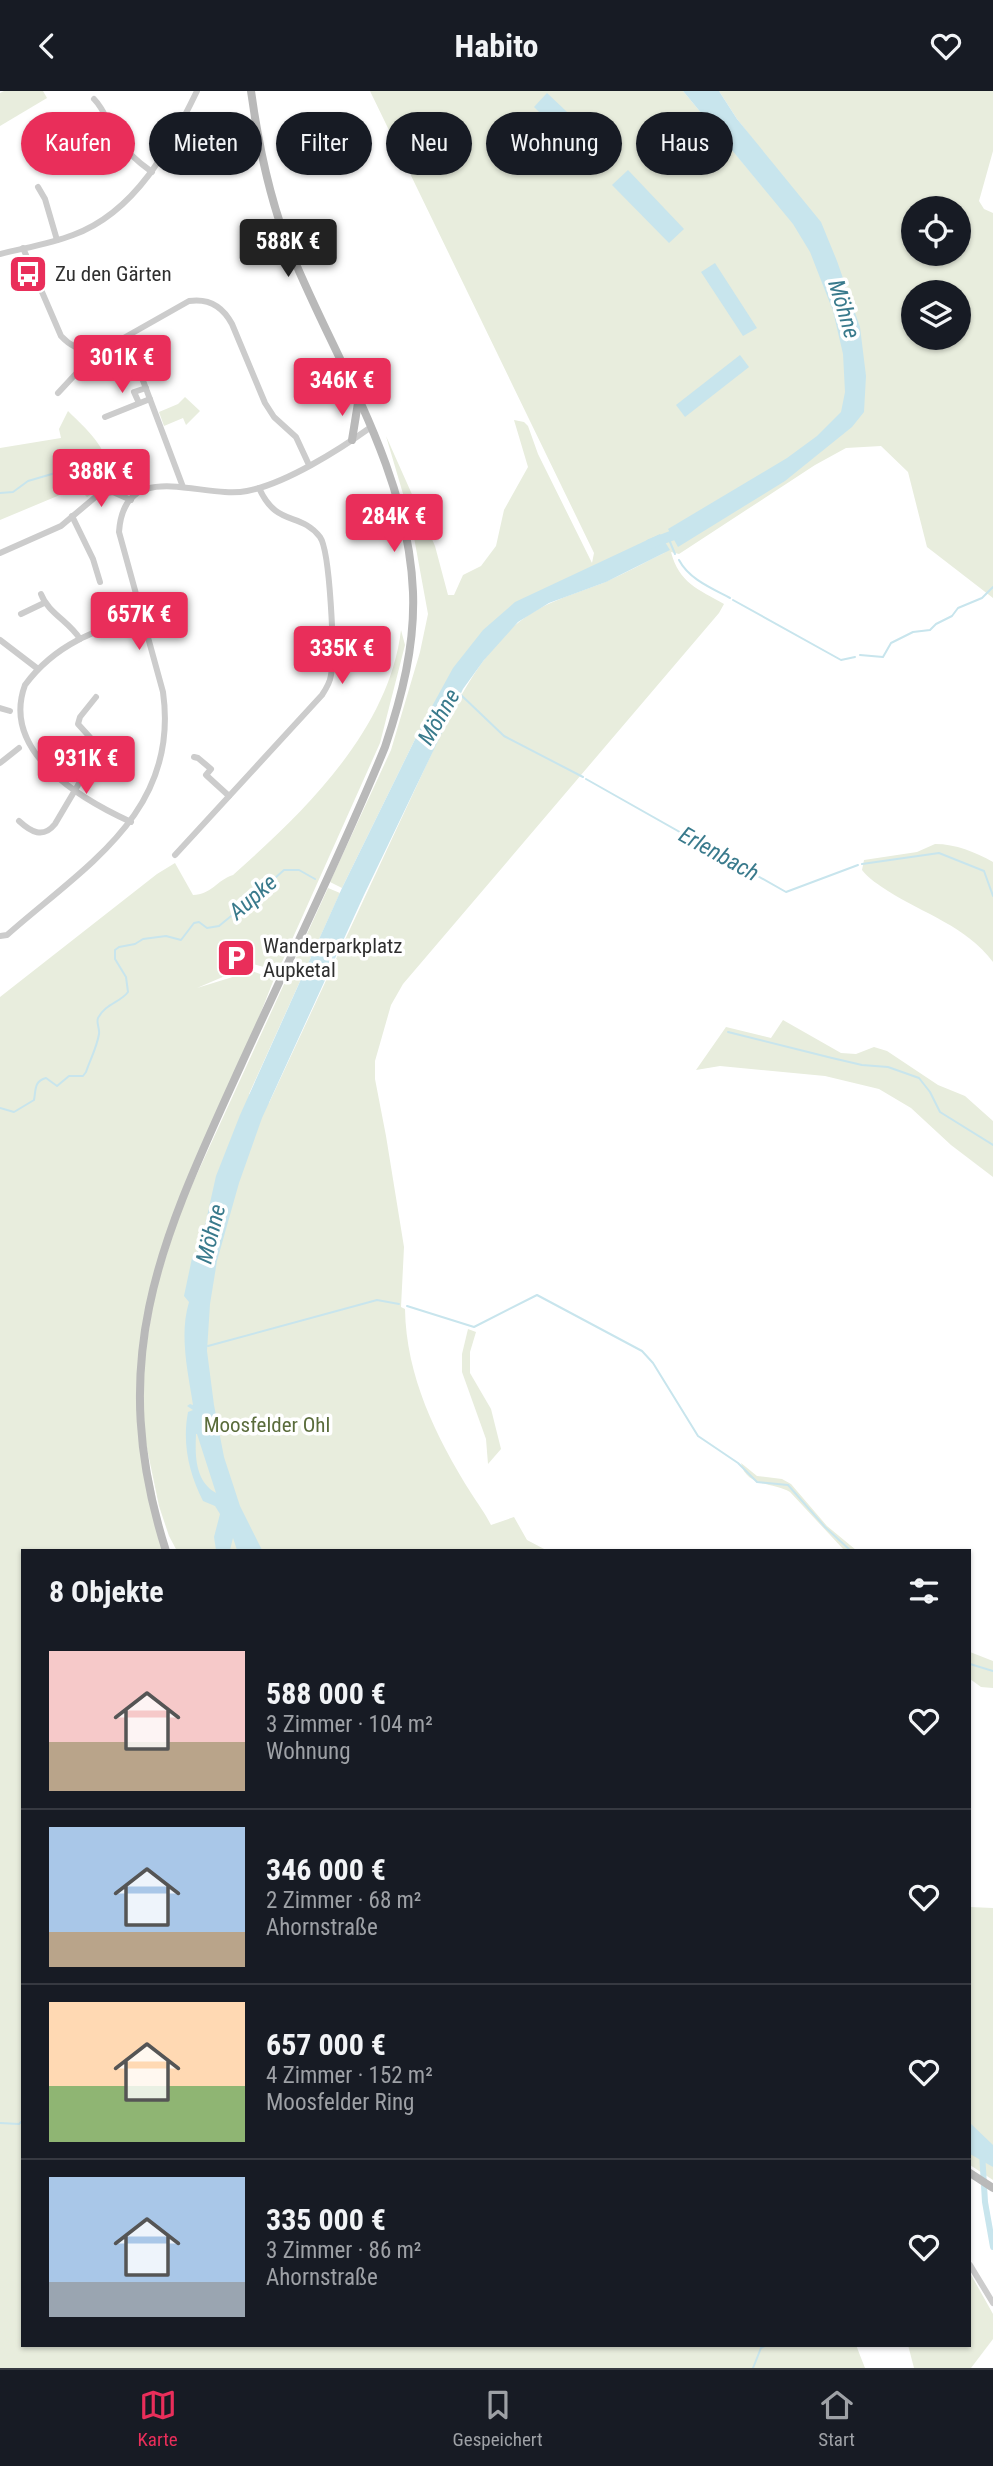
<!DOCTYPE html>
<html lang="de">
<meta charset="utf-8">
<style>
:root{--surface:#171b24;--page:#242831;--text:#f1f3f6;--muted:#9ea1a6;--line:#363941;--accent:#e92e5a}
body{margin:0;font-family:"Roboto Condensed",sans-serif;background:var(--page);color:var(--text);height:100vh;display:flex;flex-direction:column;font-size:26px;white-space:nowrap}
*{box-sizing:border-box;margin:0}
p{font-size:23px;color:var(--muted)}
.icon{flex:none;width:38px;height:38px;fill:none;stroke:currentColor;stroke-width:2;stroke-linecap:round;stroke-linejoin:round}
.map{position:relative;flex:1;overflow:hidden}
.details{position:absolute;left:21px;top:1458px;width:950px;height:798px;display:flex;flex-direction:column;background:var(--surface);border-radius:0px;box-shadow:0 2px 5px #0004}
.details>*{flex:none}
.top-card{position:absolute;left:21px;top:21px;width:952px;height:63px;display:flex;gap:14px}
.buttons{position:absolute;left:901px;top:105px;display:grid;gap:14px}
.buttons a{display:grid;place-items:center;width:70px;height:70px;border-radius:50%;background:var(--surface);box-shadow:0 2px 5px #0004;font-size:35px}
.price{position:absolute;translate:-50% -60px;padding:0 16px;border-radius:7px;background:var(--accent);color:#fff;font-size:23px;line-height:46px;filter:drop-shadow(0 2px 4px #0008)}
.price::after{content:'';position:absolute;left:50%;top:42px;width:21px;height:16px;margin-left:-10px;background:inherit;clip-path:polygon(0 0,100% 0,50% 100%)}
.price.selected{background:#222;color:#fff}
ul{padding:0;list-style:none}
li{display:flex;align-items:center;gap:21px;height:175px;padding:0 28px}
li+li{border-top:2px solid var(--line)}
li span{display:grid;place-items:center;flex:none;width:196px;height:140px;border-radius:0px;color:#555}
li>.icon{margin-inline-start:auto}
span .icon{width:84px;height:84px;fill:#fffc;stroke-width:1}
li b{font-size:30px}
h2{display:flex;justify-content:space-between;align-items:center;height:84px;padding:0 28px;font-size:30px}
.pill{padding:0 24px;border-radius:32px;background:var(--surface);box-shadow:0 2px 5px #0004;font-size:24px;line-height:63px}
.pill.selected{background:var(--accent);color:#fff}
header{display:flex;justify-content:space-between;align-items:center;height:91px;padding:0 28px;background:var(--surface);font-size:32px;font-weight:700}
.dock{display:flex;justify-content:space-around;align-items:center;height:98px;border-top:2px solid var(--line);background:var(--surface);font-size:19px;color:var(--muted)}
.dock a{display:grid;justify-items:center;gap:4px}
.dock .selected{color:var(--accent)}
.map>svg:first-child{display:block}
.green{fill:#e8eddd;fill-rule:evenodd}
.water{fill:#c8e5ed;fill-rule:evenodd}
.lines{fill:none;stroke-linecap:round;stroke-linejoin:round}
.stream{stroke:#c8e5ed;stroke-width:2}
.canal{stroke:#c8e5ed;stroke-width:6}
.river{stroke:#c8e5ed;stroke-width:10}
.street{stroke:#ccc;stroke-width:6}
.secondary{stroke:#b9b9b9;stroke-width:8}
.labels{text-anchor:middle;dominant-baseline:central;stroke-width:7;stroke-linejoin:round;paint-order:stroke}
.poi-label{font-size:21px;fill:#2f2f2f;stroke:#fff;text-anchor:start}
.park-label{font-size:21px;fill:#5a6c3b;stroke:#fff}
.water-label{font-size:23px;font-style:italic;fill:#397a8c;stroke:#fff}
</style>
<header><svg class="icon" aria-label="back" viewBox="0 0 24 24"><path d="M15 5l-7 7 7 7"/></svg>Habito<svg class="icon" aria-label="heart" viewBox="0 0 24 24"><path d="M12 20l-8-8c-3-5 5-10 8-4 3-6 11-1 8 4z"/></svg></header>
<div class="map">
<svg width="993" height="2277" viewBox="0 0 993 2277">
<rect width="100%" height="100%" fill="#fff"/>
<g class="green">
<path d="M4,0H43L47,7L0,35V2Z"/>
<path d="M370,0H683L762,95L752,55L773,74L737,28L719,0H993V60L979,110L984,118L993,122V507L927,456L908,381L881,355L846,357L815,374L679,463L671,461C679,492 698,498 724,513L719,522L403,893L391,914L375,970V988L386,1045L404,1156L401,1216L405,1218C406,1285 436,1346 471,1402C478,1413 485,1422 491,1434L514,1426L527,1449L546,1459L177,1460L169,1445L159,1415L144,1343L142,1282L155,1201L181,1118L328,797L340,802L249,1003L269,1012L444,636C463,600 487,556 519,531C544,511 574,503 603,492C624,483 645,471 666,461L540,504L425,628L342,797L330,791L391,659L420,561L428,523L411,430L386,345L435,455L448,504H454L463,484L481,475L496,455L504,419L528,376L514,329L524,331L528,335L538,363L592,472L594,462ZM914,117H959V163H914ZM914,201H959V247H914Z"/>
<path d="M185,306L200,320L186,334L183,327L164,335L159,321L178,313Z"/>
<path d="M68,320C88,340 114,361 108,393L87,406L76,395L67,401L0,429V357L61,347L59,338Z"/>
<path d="M401,539L405,554L380,652L278,880L253,873L197,897L252,880L274,888L233,992L179,1110L149,1207L140,1328L166,1459L23,1460V2254H856L865,2277H0V906L157,783L175,772L193,804C211,804 217,789 233,784C305,720 389,639 401,539Z"/>
<path d="M935,753C956,753 975,761 993,771V871C966,835 924,823 888,800C879,794 869,788 862,779L864,769L917,761Z"/>
<path d="M783,929L841,962L856,963L874,956L887,960L938,994L965,1005L993,1030V1086L951,1054L911,1017L879,998L825,985L720,975L696,979L726,936L771,947Z"/>
<path d="M468,1238L476,1241L470,1261V1282L491,1318L501,1358L488,1373L486,1348L462,1281V1263Z"/>
<path d="M741,1372L757,1385L782,1388L791,1393L827,1435L856,1459H844L790,1401C773,1391 746,1396 741,1372Z"/>
<path d="M970,1561L993,1570V1597L981,1596L970,1588Z"/>
<path d="M970,1816L993,1817V2089L970,2074Z"/>
<path d="M970,2182L993,2223V2248L971,2277H914L908,2254H970Z"/>
</g>
<g class="water">
<path d="M683,0H719L737,28L821,131L837,170L860,236L866,285L864,321L852,336L785,390L678,456L668,438L787,367L817,345L841,321L845,301L843,263L833,220L810,161L793,133Z"/>
<path d="M547,2L603,55L589,69L534,16Z"/>
<path d="M628,79L684,138L669,152L612,94Z"/>
<path d="M715,172L757,237L743,245L701,181Z"/>
<path d="M740,264L749,276L685,326L676,314Z"/>
<path d="M660,443L670,459L606,491L549,512L518,531L484,569L463,598L364,804L262,1027L239,1092L217,1170L210,1213L207,1260L214,1314L224,1366L240,1415L262,1459H237L233,1447L230,1459H216L214,1446L220,1423L215,1415L203,1410C189,1382 182,1353 188,1321L193,1319L187,1315L190,1313L193,1314C188,1281 179,1244 189,1211L184,1205L192,1167L200,1157L216,1085L240,1024L342,797L425,628L453,577L483,539L515,511ZM196,1343H197L216,1402C195,1390 195,1365 196,1343Z"/>
<path d="M970,2032L993,2054V2076L970,2063Z"/>
</g>
<g class="lines">
<g class="stream">
<path d="M0,402L13,401L28,390L69,378"/>
<path d="M668,446L675,463"/>
<path d="M679,469C689,488 711,497 730,507"/>
<path d="M733,509L841,569L855,566"/>
<path d="M860,564L883,566L891,552L913,541L930,539L936,533L952,525L958,517L982,507L993,496"/>
<path d="M460,603L504,645L583,686"/>
<path d="M586,688L786,801L858,774"/>
<path d="M862,773L939,762L984,780L993,805"/>
<path d="M728,941L832,967L862,974L888,976L919,987L930,1001L940,1021L993,1054"/>
<path d="M0,1017L14,1021L34,1009C36,999 34,990 46,987L57,995L69,985H83L86,981C90,969 97,956 99,943C100,938 96,932 98,927C105,913 121,911 128,901L126,886L115,868V859L119,856L135,853L143,848L166,845L181,849L194,832L199,831L207,837L219,835L236,821L246,816L254,805L270,796L275,787L284,779H299L315,788"/>
<path d="M407,1215L474,1236L537,1204L642,1260L653,1272L698,1345L738,1372L757,1391L788,1394L825,1436L851,1460"/>
<path d="M208,1255L377,1209L399,1213"/>
<path d="M970,1573L993,1580"/>
<path d="M0,2032L19,2033L23,2029"/>
<path d="M753,2277L761,2257L767,2254"/>
</g>
<path class="canal" d="M982,2061L985,2111L993,2156"/>
<path class="river" d="M650,453L684,440"/>
<g class="street">
<path d="M94,8C105,19 108,33 116,46C125,60 138,71 152,81"/>
<path d="M38,96L45,108L57,149"/>
<path d="M23,157L61,245C73,258 88,263 106,257L189,210C209,207 223,216 232,233L265,312L274,326L296,346L309,374"/>
<path d="M0,163C24,157 50,153 73,144C136,121 170,56 197,0"/>
<path d="M139,279L183,396"/>
<path d="M58,302L97,260"/>
<path d="M139,312L134,301L146,297"/>
<path d="M105,326L150,308"/>
<path d="M72,425L93,468L100,491"/>
<path d="M0,462L61,435L99,403L113,401L131,409"/>
<path d="M41,503C48,522 70,531 80,548"/>
<path d="M21,523L44,512"/>
<path d="M0,549L38,578"/>
<path d="M0,617L10,620"/>
<path d="M194,666L198,667L211,678L206,684L229,705"/>
<path d="M0,672L19,657"/>
<path d="M19,730C31,741 43,748 55,733L97,662V654L78,633L80,626L96,606"/>
<path d="M131,731C83,709 0,662 25,594C39,575 57,560 78,549C98,538 121,533 143,525"/>
<path d="M175,764L322,604C326,598 330,592 331,584C335,564 330,460 320,446C300,420 277,437 259,397"/>
<path d="M0,845L7,844C85,775 180,721 163,601L119,441C124,365 203,409 247,400C285,393 339,359 371,336"/>
<path d="M970,2174L993,2212"/>
</g>
<g class="secondary">
<path d="M352,349L358,312"/>
<path d="M166,1460C104,1265 162,1148 241,974C289,868 341,764 385,656C402,605 415,555 413,501C408,374 331,264 286,149C268,101 258,51 251,0"/>
<path d="M970,2082L993,2097"/>
</g>
</g>
<defs>
<g id="bus-square" transform="scale(2.0125)"><rect x="-9" y="-9" width="18" height="18" rx="4" fill="#e92e5a" stroke="#fff"/><path d="M-5-6H5V4H4V6H2V4H-2V6H-4V4H-5ZM-3.5-4V0h7V-4ZM-3.5 1.2v1.5H-2V1.2ZM2 1.2v1.5H3.5V1.2Z" fill="#fff"/></g>
<g id="parking-square" transform="scale(2.0125)"><rect x="-9" y="-9" width="18" height="18" rx="4" fill="#e92e5a" stroke="#fff"/><path d="M-3.5-5.5H1a3.5 3.5 0 0 1 0 7H-1V5.5H-3.5ZM-1-3.4V-.6H.8a1.4 1.4 0 0 0 0-2.8Z" fill="#fff"/></g>
</defs>
<g fill-rule="evenodd">
<use href="#bus-square" x="28" y="183"/>
<use href="#parking-square" x="236" y="867"/>
</g>
<g class="labels">
<g class="poi-label">
<text x="55" y="183">Zu den Gärten</text>
<text x="263" y="855">Wanderparkplatz<tspan x="263" dy="24">Aupketal</tspan></text>
</g>
<g class="park-label">
<text x="267" y="1334">Moosfelder Ohl</text>
</g>
<g class="water-label">
<text transform="translate(844 218) rotate(73)">Möhne</text>
<text transform="translate(439 626) rotate(-60)">Möhne</text>
<text transform="translate(719 763) rotate(29)">Erlenbach</text>
<text transform="translate(253 806) rotate(-41)">Aupke</text>
<text transform="translate(211 1143) rotate(-76)">Möhne</text>
</g>
</g>
</svg>
<div class="buttons">
<a><svg class="icon" aria-label="locate" viewBox="0 0 24 24"><circle cx="12" cy="12" r="6"/><path d="M12 2v4M12 18v4M2 12h4M18 12h4"/></svg></a>
<a><svg class="icon" aria-label="layers" viewBox="0 0 24 24"><path d="M12 4l9 5-9 5-9-5zM3 14l9 5 9-5"/></svg></a>
</div>
<b class="price selected" style="left:288px;top:188px">588K €</b>
<b class="price" style="left:122px;top:304px">301K €</b>
<b class="price" style="left:342px;top:327px">346K €</b>
<b class="price" style="left:101px;top:418px">388K €</b>
<b class="price" style="left:394px;top:463px">284K €</b>
<b class="price" style="left:139px;top:561px">657K €</b>
<b class="price" style="left:342px;top:595px">335K €</b>
<b class="price" style="left:86px;top:705px">931K €</b>
<div class="top-card">
<a class="pill selected">Kaufen</a>
<a class="pill">Mieten</a>
<a class="pill">Filter</a>
<a class="pill">Neu</a>
<a class="pill">Wohnung</a>
<a class="pill">Haus</a>
</div>
<section class="details">
<h2>8 Objekte<svg class="icon" aria-label="filters" viewBox="0 0 24 24"><path d="M4 7h16M4 17h16"/><circle cx="9" cy="7" r="2"/><circle cx="15" cy="17" r="2"/></svg></h2>
<ul>
<li><span style="background:linear-gradient(#f6c9c9 65%,#b9a48a 0)"><svg class="icon" aria-label="home" viewBox="0 0 24 24"><path d="M3 11l9-7 9 7M6 9v11h12V9"/></svg></span><div><b>588 000 €</b><p>3 Zimmer · 104 m²</p><p>Wohnung</p></div><svg class="icon" aria-label="heart" viewBox="0 0 24 24"><path d="M12 20l-8-8c-3-5 5-10 8-4 3-6 11-1 8 4z"/></svg></li>
<li><span style="background:linear-gradient(#a9c7e8 75%,#b9a48a 0)"><svg class="icon" aria-label="home" viewBox="0 0 24 24"><path d="M3 11l9-7 9 7M6 9v11h12V9"/></svg></span><div><b>346 000 €</b><p>2 Zimmer · 68 m²</p><p>Ahornstraße</p></div><svg class="icon" aria-label="heart" viewBox="0 0 24 24"><path d="M12 20l-8-8c-3-5 5-10 8-4 3-6 11-1 8 4z"/></svg></li>
<li><span style="background:linear-gradient(#ffd9b3 60%,#8fb573 0)"><svg class="icon" aria-label="home" viewBox="0 0 24 24"><path d="M3 11l9-7 9 7M6 9v11h12V9"/></svg></span><div><b>657 000 €</b><p>4 Zimmer · 152 m²</p><p>Moosfelder Ring</p></div><svg class="icon" aria-label="heart" viewBox="0 0 24 24"><path d="M12 20l-8-8c-3-5 5-10 8-4 3-6 11-1 8 4z"/></svg></li>
<li><span style="background:linear-gradient(#a9c7e8 75%,#9aa5b1 0)"><svg class="icon" aria-label="home" viewBox="0 0 24 24"><path d="M3 11l9-7 9 7M6 9v11h12V9"/></svg></span><div><b>335 000 €</b><p>3 Zimmer · 86 m²</p><p>Ahornstraße</p></div><svg class="icon" aria-label="heart" viewBox="0 0 24 24"><path d="M12 20l-8-8c-3-5 5-10 8-4 3-6 11-1 8 4z"/></svg></li>
</ul>
</section>
</div>
<nav class="dock">
<a class="selected"><svg class="icon" aria-label="map" viewBox="0 0 24 24"><path d="M3 6l6-2 6 2 6-2v14l-6 2-6-2-6 2zM9 4v14M15 6v14"/></svg>Karte</a>
<a><svg class="icon" aria-label="saved" viewBox="0 0 24 24"><path d="M7 4h10v16l-5-4-5 4z"/></svg>Gespeichert</a>
<a><svg class="icon" aria-label="home" viewBox="0 0 24 24"><path d="M3 11l9-7 9 7M6 9v11h12V9"/></svg>Start</a>
</nav>
